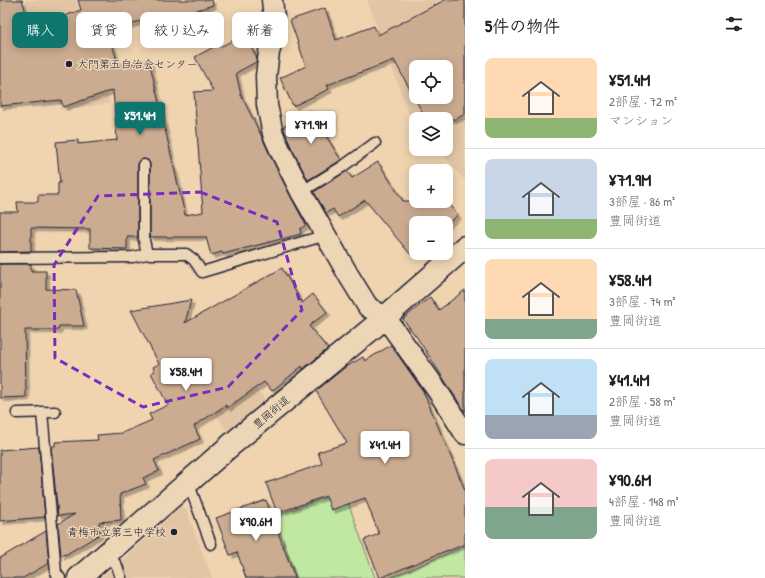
<!DOCTYPE html>
<html lang="ja">
<meta charset="utf-8">
<style>
:root{--surface:#fff;--page:#f2f2f2;--text:#222;--muted:#767676;--line:#e0e0e0;--accent:#0f766e}
body{margin:0;font-family:"Patrick Hand","Klee One",sans-serif;background:var(--page);color:var(--text);height:100vh;display:flex;flex-direction:column;font-size:15px;white-space:nowrap}
*{box-sizing:border-box;margin:0}
p{font-size:13px;color:var(--muted)}
.icon{flex:none;width:22px;height:22px;fill:none;stroke:currentColor;stroke-width:2;stroke-linecap:round;stroke-linejoin:round}
.map{position:relative;flex:1;overflow:hidden}
.panel{display:flex;flex-direction:column;background:var(--surface);width:300px}
.panel>*{flex:none}
.hud{position:absolute;left:12px;top:12px;width:380px;height:36px;display:flex;gap:8px}
.controls{position:absolute;left:409px;top:60px;display:grid;gap:8px}
.controls a{display:grid;place-items:center;width:44px;height:44px;border-radius:8px;background:var(--surface);box-shadow:0 2px 10px #0003;font-size:20px}
.price{position:absolute;translate:-50% -34px;padding:0 9px;border-radius:4px;background:#fff;color:#222;font-size:13px;line-height:26px;filter:drop-shadow(0 1px 2px #0008)}
.price::after{content:'';position:absolute;left:50%;top:24px;width:12px;height:9px;margin-left:-6px;background:inherit;clip-path:polygon(0 0,100% 0,50% 100%)}
.price.on{background:var(--accent);color:#fff}
ul{padding:0;list-style:none}
li{display:flex;align-items:center;gap:12px;height:100px;padding:0 20px}
li+li{border-top:1px solid var(--line)}
li span{display:grid;place-items:center;flex:none;width:112px;height:80px;border-radius:8px;color:#555}
li>.icon{margin-inline-start:auto}
span .icon{width:48px;height:48px;fill:#fffc;stroke-width:1}
li b{font-size:17px}
h2{display:flex;justify-content:space-between;align-items:center;height:48px;padding:0 20px;font-size:17px}
.tag{padding:0 14px;border-radius:8px;background:var(--surface);box-shadow:0 2px 10px #0003;font-size:14px;line-height:36px}
.tag.on{background:var(--accent);color:#fff}
main{display:flex;flex:1;min-height:0}
.map>svg:first-child{display:block}
.built{fill:#e1c5a5;fill-rule:evenodd}
.green{fill:#c1e8a3;stroke:#72856f}
.building{fill:#ccac91;stroke:#22223b;fill-rule:evenodd;filter:url(#shadow)}
.lines{fill:none;stroke-linecap:round;stroke-linejoin:round}
.lane-casing{stroke:#22223b;stroke-width:13}
.street-casing{stroke:#22223b;stroke-width:23}
.primary-casing{stroke:#22223b;stroke-width:25}
.lane{stroke:#edd6b5;stroke-width:10}
.street{stroke:#edd6b5;stroke-width:20}
.primary{stroke:#edd6b5;stroke-width:22}
.marked{fill:none;stroke:#7b2cbf;stroke-width:3;stroke-dasharray:8 5;stroke-linejoin:round}
.poi-dot{fill:#22223b;stroke:#edd6b5;stroke-width:1.5}
.labels{text-anchor:middle;dominant-baseline:central;stroke-width:3;stroke-linejoin:round;paint-order:stroke}
.poi-label{font-size:11px;fill:#22223b;stroke:#edd6b5;text-anchor:start}
.street-label{font-size:11px;fill:#22223b;stroke:#edd6b5}
</style>
<main>
<div class="map">
<svg width="465" height="578" viewBox="0 0 465 578">
<defs>
<filter id="shadow"><feDropShadow dx="3.5" dy="3.5" stdDeviation="0" flood-color="#0004"/></filter>
</defs>
<rect width="100%" height="100%" fill="#f0d4b0"/>
<filter id="ink" filterUnits="userSpaceOnUse"><feTurbulence type="fractalNoise" baseFrequency=".025" numOctaves="2"/><feDisplacementMap in="SourceGraphic" scale="8" xChannelSelector="R" yChannelSelector="G"/><feConvolveMatrix kernelMatrix="1 2 1 2 8 2 1 2 1" color-interpolation-filters="sRGB"/></filter>
<g filter="url(#ink)">
<g class="built">
<path d="M25,0H76L110,103L61,110Z"/>
<path d="M367,0H465V181L439,149H446V119H416V120L408,111ZM416,67H446V97H416Z"/>
<path d="M234,360L266,401L228,432L193,382Z"/>
<path d="M181,506L186,509L212,578H100L127,556Z"/>
</g>
<g class="green">
<path d="M344,491L375,578H296L275,516Z"/>
<path d="M465,546V578H390Z"/>
</g>
<g class="building">
<path d="M0,0H22L31,28L81,10L78,0H212L213,5L159,22L157,16L108,31L119,67L149,60L185,215L203,212L194,92L213,91L195,57L219,44L220,47L241,36L243,40L246,38L257,58L256,62L236,73L241,95L261,135L271,157L291,197L306,225L300,229L301,234L223,254L222,252L211,255L206,237H150V165L148,160L144,159L139,161L138,165V237H127V249L90,248V229L31,228V251L0,252V212H18L17,202H38V195H58V183H60L56,142L78,140V144L117,140L113,90L63,107L61,100L0,106Z"/>
<path d="M445,0H465V114L456,119H426L394,60L327,85L329,89L293,106L280,78L306,66L290,20L325,8L336,40L374,26L378,35ZM416,67H446V97H416Z"/>
<path d="M310,110L341,160L308,180L291,147L283,127Z"/>
<path d="M378,162L403,201H446L458,215L446,225V223H416V251L411,255L365,200L338,217L333,209L326,213L314,192L347,171L352,178Z"/>
<path d="M0,264H31V271H46V289L76,290L84,326H59L58,330H25L26,397L0,398Z"/>
<path d="M282,268L302,303L313,294L327,312L309,326L328,349L303,369L302,366L272,391L264,382L227,408L226,405L194,426L200,439L154,460L159,471L143,478L146,484L120,494L121,520L99,522L100,534L65,555V554L61,556L58,524L75,514L58,516L51,446H55V442L98,440L97,435L122,433L152,420L149,414L168,405L151,373L155,371L153,367L159,364L131,310L191,300L185,323Z"/>
<path d="M465,290V412L418,339L403,319L430,297L439,310Z"/>
<path d="M391,345L423,391L465,490V544L448,551V550L380,578L364,540L379,534L365,498L331,510L326,496L277,513L266,483L322,464L318,452L347,443L316,391L344,368L363,357L365,361Z"/>
<path d="M39,447L45,517L0,521V450Z"/>
<path d="M266,500L286,554L295,578H246L237,552L230,555L216,518Z"/>
<path d="M46,531L49,563L23,578H0V558Z"/>
</g>
<g class="lines">
<g class="lane-casing">
<g id="lane">
<path d="M144,165V240L147,254"/>
<path d="M301,192L342,167L375,143"/>
<path d="M0,258L133,257L147,254H186L194,260L202,272L326,235"/>
<path d="M42,412L56,573L60,578"/>
<path d="M17,413L55,412"/>
<path d="M188,482L211,544"/>
<path d="M108,553L117,566L121,578"/>
</g>
</g>
<g class="street-casing">
<path id="street" d="M272,0L274,17L272,43L269,52L266,76L267,105L273,134L281,152L301,192L349,276L368,307L385,317L437,390L465,434"/>
</g>
<g class="primary-casing">
<path id="primary" d="M79,578L232,444L375,326L465,247"/>
</g>
<use href="#lane" class="lane"/>
<use href="#street" class="street"/>
<use href="#primary" class="primary"/>
</g>
</g>
<path class="marked" d="M200,192L277,222L302,310L228,387L143,407L55,358L54,265L98,196Z"/>
<g class="poi-dot">
<circle cx="69" cy="64" r="4"/>
<circle cx="174" cy="532" r="4"/>
</g>
<g class="labels">
<g class="poi-label">
<text x="77" y="64">大門第五自治会センター</text>
<text x="166" y="532" text-anchor="end">青梅市立第三中学校</text>
</g>
<g class="street-label">
<text transform="translate(271 412) rotate(-40)">豊岡街道</text>
</g>
</g>
</svg>
<div class="controls">
<a><svg class="icon" aria-label="locate" viewBox="0 0 24 24"><circle cx="12" cy="12" r="6"/><path d="M12 2v4M12 18v4M2 12h4M18 12h4"/></svg></a>
<a><svg class="icon" aria-label="layers" viewBox="0 0 24 24"><path d="M12 4l9 5-9 5-9-5zM3 14l9 5 9-5"/></svg></a>
<a>+</a>
<a>−</a>
</div>
<b class="price on" style="left:140px;top:136px">¥51.4M</b>
<b class="price" style="left:311px;top:145px">¥71.9M</b>
<b class="price" style="left:186px;top:392px">¥58.4M</b>
<b class="price" style="left:385px;top:465px">¥41.4M</b>
<b class="price" style="left:256px;top:542px">¥90.6M</b>
<div class="hud">
<a class="tag on">購入</a>
<a class="tag">賃貸</a>
<a class="tag">絞り込み</a>
<a class="tag">新着</a>
</div>
</div>
<section class="panel">
<h2>5件の物件<svg class="icon" aria-label="filters" viewBox="0 0 24 24"><path d="M4 7h16M4 17h16"/><circle cx="9" cy="7" r="2"/><circle cx="15" cy="17" r="2"/></svg></h2>
<ul>
<li><span style="background:linear-gradient(#ffd9b3 75%,#8fb573 0)"><svg class="icon" aria-label="home" viewBox="0 0 24 24"><path d="M3 11l9-7 9 7M6 9v11h12V9"/></svg></span><div><b>¥51.4M</b><p>2部屋 · 72 m²</p><p>マンション</p></div></li>
<li><span style="background:linear-gradient(#c9d6e8 75%,#8fb573 0)"><svg class="icon" aria-label="home" viewBox="0 0 24 24"><path d="M3 11l9-7 9 7M6 9v11h12V9"/></svg></span><div><b>¥71.9M</b><p>3部屋 · 86 m²</p><p>豊岡街道</p></div></li>
<li><span style="background:linear-gradient(#ffd9b3 75%,#7fa58c 0)"><svg class="icon" aria-label="home" viewBox="0 0 24 24"><path d="M3 11l9-7 9 7M6 9v11h12V9"/></svg></span><div><b>¥58.4M</b><p>3部屋 · 74 m²</p><p>豊岡街道</p></div></li>
<li><span style="background:linear-gradient(#bfe0f5 70%,#9aa5b1 0)"><svg class="icon" aria-label="home" viewBox="0 0 24 24"><path d="M3 11l9-7 9 7M6 9v11h12V9"/></svg></span><div><b>¥41.4M</b><p>2部屋 · 58 m²</p><p>豊岡街道</p></div></li>
<li><span style="background:linear-gradient(#f6c9c9 60%,#7fa58c 0)"><svg class="icon" aria-label="home" viewBox="0 0 24 24"><path d="M3 11l9-7 9 7M6 9v11h12V9"/></svg></span><div><b>¥90.6M</b><p>4部屋 · 148 m²</p><p>豊岡街道</p></div></li>
</ul>
</section>
</main>
